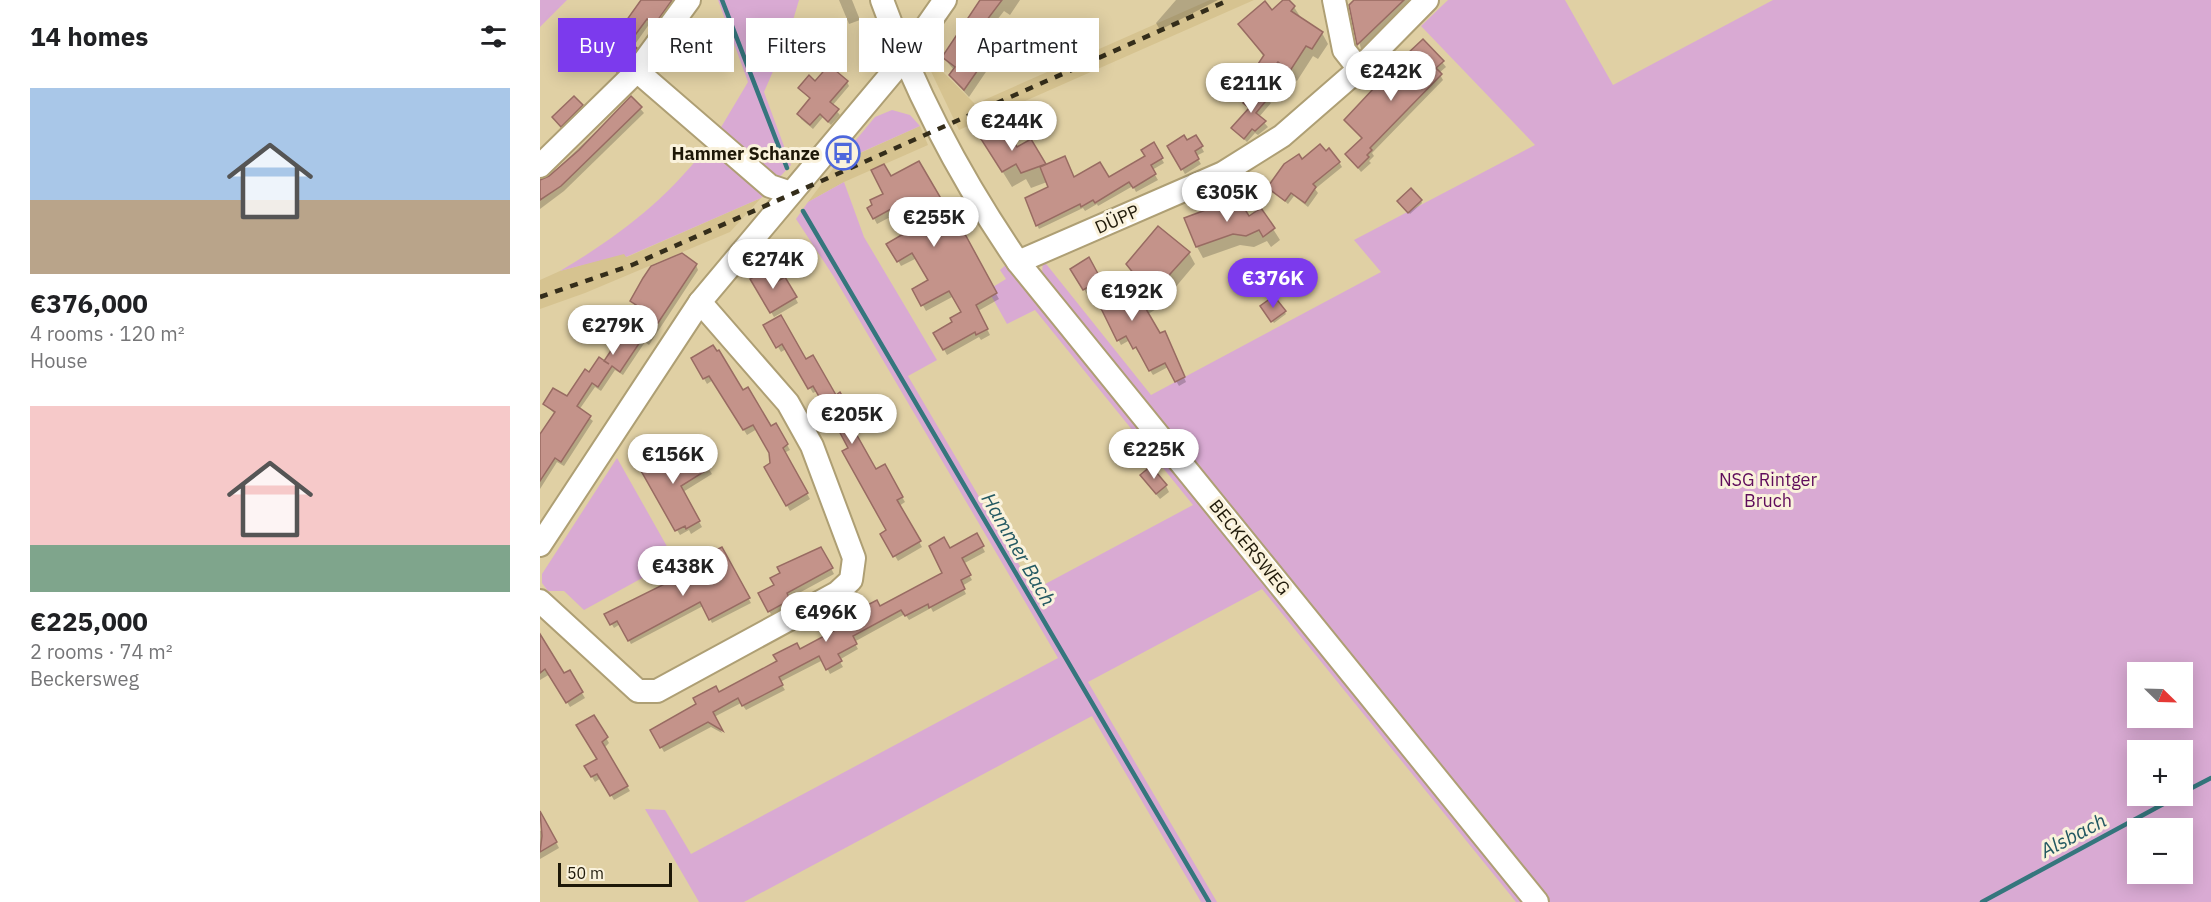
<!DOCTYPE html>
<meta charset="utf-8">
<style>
:root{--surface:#fff;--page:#f6f6f6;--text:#202124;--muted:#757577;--accent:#7c3aed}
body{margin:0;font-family:"IBM Plex Sans",sans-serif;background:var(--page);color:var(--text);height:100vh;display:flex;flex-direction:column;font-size:22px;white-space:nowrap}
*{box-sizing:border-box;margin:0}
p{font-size:20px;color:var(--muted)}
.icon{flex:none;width:33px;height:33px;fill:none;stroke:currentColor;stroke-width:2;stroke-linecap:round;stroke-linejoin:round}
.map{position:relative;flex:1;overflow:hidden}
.details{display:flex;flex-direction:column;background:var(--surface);width:540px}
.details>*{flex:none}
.guide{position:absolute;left:18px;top:18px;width:570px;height:54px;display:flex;gap:12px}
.needle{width:39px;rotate:113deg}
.fabs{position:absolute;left:1587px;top:662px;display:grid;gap:12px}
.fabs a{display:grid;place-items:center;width:66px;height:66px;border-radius:0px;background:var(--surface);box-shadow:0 3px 15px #0003;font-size:30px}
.scale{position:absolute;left:18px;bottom:15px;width:114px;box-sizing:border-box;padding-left:6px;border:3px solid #1e1808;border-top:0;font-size:16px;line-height:21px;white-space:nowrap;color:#1e1808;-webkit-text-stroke:4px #faf2dc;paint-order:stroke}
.price{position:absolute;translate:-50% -51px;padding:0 14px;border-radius:21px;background:#fff;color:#222;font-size:20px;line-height:39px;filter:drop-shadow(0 2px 3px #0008)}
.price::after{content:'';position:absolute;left:50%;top:36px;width:18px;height:14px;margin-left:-9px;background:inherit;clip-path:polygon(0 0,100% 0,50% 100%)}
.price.on{background:var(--accent);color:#fff}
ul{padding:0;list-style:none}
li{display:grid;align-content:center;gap:12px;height:318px;padding:0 30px}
li span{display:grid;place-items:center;height:186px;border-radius:0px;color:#555}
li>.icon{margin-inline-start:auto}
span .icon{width:108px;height:108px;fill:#fffc;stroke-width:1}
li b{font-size:26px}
h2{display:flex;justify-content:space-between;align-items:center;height:72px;padding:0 30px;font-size:26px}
.pill{padding:0 21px;border-radius:0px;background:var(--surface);box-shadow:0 3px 15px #0003;font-size:21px;line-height:54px}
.pill.on{background:var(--accent);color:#fff}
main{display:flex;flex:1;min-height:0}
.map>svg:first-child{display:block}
.built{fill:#d6c390}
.green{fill:#d9aad3;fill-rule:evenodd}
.shadow{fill:#0003}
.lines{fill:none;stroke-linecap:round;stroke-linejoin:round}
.stream{stroke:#35767d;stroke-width:4.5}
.building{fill:#c4938a;stroke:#986b62;stroke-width:1.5}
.minor-casing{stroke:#ae9f74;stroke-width:26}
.minor{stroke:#fff;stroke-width:22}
.rail{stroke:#342d1a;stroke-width:4.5;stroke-dasharray:8 8;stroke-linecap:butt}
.labels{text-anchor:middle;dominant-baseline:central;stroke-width:6;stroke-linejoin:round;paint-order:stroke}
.poi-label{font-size:18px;font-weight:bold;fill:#1e1808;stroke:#faf2dc;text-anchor:end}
.street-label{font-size:18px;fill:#1e1808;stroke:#faf2dc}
.park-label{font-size:18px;fill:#5f0c5b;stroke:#faf2dc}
.water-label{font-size:20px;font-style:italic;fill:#235962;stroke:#faf2dc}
</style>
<main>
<section class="details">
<h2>14 homes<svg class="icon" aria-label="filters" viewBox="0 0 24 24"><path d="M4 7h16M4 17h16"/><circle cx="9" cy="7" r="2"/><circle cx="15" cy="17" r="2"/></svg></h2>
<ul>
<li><span style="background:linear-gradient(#a9c7e8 60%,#b9a48a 0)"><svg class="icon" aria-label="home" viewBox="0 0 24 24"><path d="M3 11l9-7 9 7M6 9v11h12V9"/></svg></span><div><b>€376,000</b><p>4 rooms · 120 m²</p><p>House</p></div></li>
<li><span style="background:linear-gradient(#f6c9c9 75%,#7fa58c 0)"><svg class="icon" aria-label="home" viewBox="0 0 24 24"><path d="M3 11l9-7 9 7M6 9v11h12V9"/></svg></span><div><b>€225,000</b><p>2 rooms · 74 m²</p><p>Beckersweg</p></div></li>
</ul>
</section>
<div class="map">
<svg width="1671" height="902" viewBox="0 0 1671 902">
<rect width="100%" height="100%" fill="#e0d0a4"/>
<g class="built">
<path d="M670,0H714L419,130L386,61L388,57L435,104Z"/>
<path d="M380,126L388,145L304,182L268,202L301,158L307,159Z"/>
<path d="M221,198L190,232L45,293L0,309V280L20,271L84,253L87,257Z"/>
</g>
<g class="green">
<path d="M0,0H27L0,27Z"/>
<path d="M178,0H259L248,37L224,92L251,165L234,183L177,134L208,82Z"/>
<path d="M908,0H1025L1073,85L1233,0H1671V902H1008L502,274L503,260L611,395L841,272L814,240L995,145L881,26ZM1598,672H1642V717H1598ZM1598,750H1642V795H1598ZM1598,828H1642V873H1598Z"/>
<path d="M352,110L370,115L380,126L306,159L301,158L335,117Z"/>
<path d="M171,142L227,192L221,198L86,257L84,254L20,271C81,235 127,199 171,142Z"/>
<path d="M304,182L324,237L397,360L368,376L494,590L653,505L495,310L467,324L448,290L466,279L460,270L468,263L985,902H976L722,589L548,682L677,902H661L552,716L204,902H159L105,809L125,810L151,854L518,658L294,277L256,219L268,202Z"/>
<path d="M77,458L129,550L128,559L124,566L44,610L24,591H8L2,583V574Z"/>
</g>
<g class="shadow">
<path d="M116,0H132L135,5L118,28L110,23L93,47L99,54L80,76L67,62L73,56L68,49Z"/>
<path d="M299,0H312L320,20L309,24Z"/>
<path d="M442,0H480L470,15L464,11L436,47L448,55L452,63L429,97L416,83L411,75L414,70L403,57Z"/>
<path d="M636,0H678L620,30L616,23Z"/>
<path d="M745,0L754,7L761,18L782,33L788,44L778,59L773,56L757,81L744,72L736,82L726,75L720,65L724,57L700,25L732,12Z"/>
<path d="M817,0H872L821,49L810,6Z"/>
<path d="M163,43L167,49L157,62L150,57L139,72L125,58Z"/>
<path d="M869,55L902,62L906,67L899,73L903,80L832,153L834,156L829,161L831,163L821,172L807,154L823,140L806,120L853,78H889Z"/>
<path d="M307,82L309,86L292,106L300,115L291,125L283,117L273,129L261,119L259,114L271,100L260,88L275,83Z"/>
<path d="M717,89L731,103L719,117L728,127L718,135L715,133L707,142L693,128L709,109L705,103Z"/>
<path d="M91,98L104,113L24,191L0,209V185Z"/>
<path d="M42,106L45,112L25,132L13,118Z"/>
<path d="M656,137L664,152L656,156L661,164L645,174L629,147Z"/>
<path d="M443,140L476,149L490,141L506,166L534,179H569L607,157L613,144L624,163L612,170L618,180L596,192L593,186L558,206L557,204L545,211L543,208L499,229L497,225L510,188L507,182L491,188L486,179L472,187Z"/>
<path d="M762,161L799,162L802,167L775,189L778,193L768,207L754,196L748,204L731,189Z"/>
<path d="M351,178L409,216L412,214L459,299L438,311L450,335L441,340L439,337L407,355L395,333L414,322L423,313L414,296L386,311L374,289L390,281L377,258L361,266L349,244L367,234L356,214L337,224L329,209L345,194Z"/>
<path d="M881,201L882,203L870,214L860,204Z"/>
<path d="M721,210L740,240L731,247L727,241L714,247L700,245L663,258L657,247Z"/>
<path d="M649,253L655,264L618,308L608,314L620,335L627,338L646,382L639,386L628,367L613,375L590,340L581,345L553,290L547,294L532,269L576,310L609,294L588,264Z"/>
<path d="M156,265L158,270L109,345L105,342L83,375L75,370L61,391L55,387L39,410L53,421L24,466L17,462L0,489V437L15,414L4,404L28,398L50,374L68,365L83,336L81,332L97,307L91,301Z"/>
<path d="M245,279L258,303L234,317L212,280L238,283Z"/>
<path d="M734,298L746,314L734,323L722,307Z"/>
<path d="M225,325L266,361L295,397L300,394L321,432L315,435L335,471L344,466L365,502L359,506L382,547L358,561L342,534L348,531L310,448L277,391L273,393L246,349L241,352Z"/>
<path d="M153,359L203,392L231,428L236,425L250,450L244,453L270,499L250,511L226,467L232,463L231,452L217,429L207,435L173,380L167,384Z"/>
<path d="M162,458L172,474L143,492L162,527L151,534L149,530L140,535L102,470L114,463L139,471Z"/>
<path d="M605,481L626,486L629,492L620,499Z"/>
<path d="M436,535L445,552L423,564L432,580L422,586L426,594L393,612L391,608L369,620L365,614L314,642L318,649L299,660L303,667L290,674L283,660L240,682L245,690L206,710L201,703L174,717L182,733L171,727L124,752L112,730L404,573L410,550Z"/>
<path d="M181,549L211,603L172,623L163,606L91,644L80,624L74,628L66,614L175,561Z"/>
<path d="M281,549L294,574L248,599L251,605L232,616L220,594L236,586Z"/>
<path d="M0,637L23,676L29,672L45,698L30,707L10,674L0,680Z"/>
<path d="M54,717L69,743L64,748L90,791L74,800L61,778L55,782L46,767L58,759Z"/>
<path d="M8,827L19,848L0,859V831Z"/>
</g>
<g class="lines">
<g class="stream">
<path d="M182,0L247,168"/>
<path d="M263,211L669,902"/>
<path d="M1642,793L1671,778"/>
<path d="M1442,902L1640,795"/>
</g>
</g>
<g class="building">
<path d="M101,0H132L115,24L107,19L90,42L97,48L77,72L66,62L72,54L66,49Z"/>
<path d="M440,0H462L431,41L449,54L424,90L409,75L415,67L402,57Z"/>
<path d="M743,0H749L755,6L751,11L783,32L772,49L766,46L750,71L738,62L729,72L718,64L724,55L698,24L725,1L732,10Z"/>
<path d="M814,0H864L817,45L809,5Z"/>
<path d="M145,28L164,42L154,57L146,52L136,67L123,58Z"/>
<path d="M883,39L904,61L896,68L902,74L830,148L832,150L827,155L829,157L818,168L805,154L822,138L804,120L849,72L854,77L888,76L867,54Z"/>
<path d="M289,65L308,81L290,102L299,109L288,122L280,114L270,125L257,114L270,98L258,88L269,75L275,81Z"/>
<path d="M717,87L729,97L716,113L726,121L715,131L712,129L704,139L691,128L709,108L703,103Z"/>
<path d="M34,96L43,105L21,127L12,117Z"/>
<path d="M91,96L102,107L21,186L0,200V180L9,176L39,150Z"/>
<path d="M464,125L477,147L491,139L506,164L481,173L476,164L462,172L441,139Z"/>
<path d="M644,135L647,140L656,135L663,146L655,151L659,159L641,170L627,146Z"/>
<path d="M614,142L623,158L611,165L616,174L593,188L589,182L555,203L553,200L541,207L540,204L496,226L485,198L508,187L500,167L525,156L534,177L560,162L569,177L605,156L601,150Z"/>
<path d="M780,144L786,151L789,148L800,162L773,184L776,187L765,203L751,193L745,201L729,189V185L744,164L759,154L762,159Z"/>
<path d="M379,161L410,214L413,212L457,293L436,305L448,329L436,335L435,332L403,350L393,333L412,322L410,318L421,312L409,291L381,306L372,289L388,280L372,253L357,262L346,244L365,233L351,209L333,219L327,208L332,205L330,200L343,194L331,170L344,164L351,176Z"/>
<path d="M871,188L882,200L868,213L857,201Z"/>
<path d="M698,198L709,216L721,208L735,228L723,237L719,230L706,236L693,234L656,247L644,218Z"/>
<path d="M618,226L650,252L611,295L586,264Z"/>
<path d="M142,253L157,264L106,341L102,339L80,372L72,366L58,387L52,383L37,406L51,416L21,462L15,458L0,481V434L15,412L3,404L13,388L27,396L45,369L49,372L59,357L69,364L64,361L82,334L79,332L96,305L90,301L103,278L111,266Z"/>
<path d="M549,257L577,309L608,293L616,303L606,309L620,333L625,331L645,377L635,382L625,363L609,371L596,347L593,349L586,336L577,341L550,286L543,290L530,269Z"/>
<path d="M230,268L238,281L245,277L257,297L230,313L210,279Z"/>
<path d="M734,296L746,311L731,322L720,306Z"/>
<path d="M241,315L266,359L273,355L296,395L300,392L320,426L314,430L336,469L345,464L363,497L357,500L381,541L353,557L340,534L346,530L302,451L308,448L299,431L273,386L268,389L242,344L236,348L223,325Z"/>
<path d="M173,345L177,351L179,350L203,390L208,387L231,426L236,423L248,444L243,448L268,493L246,506L224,467L230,463L229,453L213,425L203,430L169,376L163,379L151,358Z"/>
<path d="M124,442L140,469L163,456L170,468L141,486L160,521L146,529L145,526L135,531L100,469L112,462L106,452Z"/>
<path d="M611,466L627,485L616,494L600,475Z"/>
<path d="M437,533L444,546L422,558L431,575L421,580L425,589L389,608L388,604L365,616L361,610L313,636L317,644L298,654L302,661L286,670L279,656L239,677L243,685L202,706L198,698L173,712L183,731L168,722L120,748L110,730L156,704L153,698L176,686L179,692L237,661L233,655L257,643L260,649L318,618L314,612L337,600L340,606L402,573L389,546L404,537L410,548Z"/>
<path d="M182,547L210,598L169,620L160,602L88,641L77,621L70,625L64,614L173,560L170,553Z"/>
<path d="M281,547L293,568L247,593L250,600L228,612L218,593L234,585L230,578L240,573L237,567Z"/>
<path d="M0,634L24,673L30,670L43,692L26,703L5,669L0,673Z"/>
<path d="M54,715L68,737L62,742L88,786L70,796L57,774L51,777L44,766L57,759L36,725Z"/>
<path d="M0,811L17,842L0,852L2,836Z"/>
</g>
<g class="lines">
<g class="minor-casing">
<g id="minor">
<path d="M342,0C376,95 421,179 478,262L997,902"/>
<path d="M794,0L804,50L819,69"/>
<path d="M97,71L149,0"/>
<path d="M0,166L97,71L230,186L251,193"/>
<path d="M478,262L683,173L742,136L819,69L887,0"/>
<path d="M0,545L160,302L363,60L405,0"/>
<path d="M0,601L98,691H117L297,593L311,580L314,558L272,446L248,403L160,302"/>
</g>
</g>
<use href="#minor" class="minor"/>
<path class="rail" d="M0,297L92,265L689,0"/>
</g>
<defs>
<g id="bus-ring" transform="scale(1.725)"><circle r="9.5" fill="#faf2dc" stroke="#4e67dc" stroke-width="1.5"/><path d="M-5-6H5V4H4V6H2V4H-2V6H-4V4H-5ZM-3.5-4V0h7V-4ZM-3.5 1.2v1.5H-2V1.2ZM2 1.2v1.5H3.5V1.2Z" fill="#4e67dc"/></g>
</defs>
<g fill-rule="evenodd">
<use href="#bus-ring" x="303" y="153"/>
</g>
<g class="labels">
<g class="poi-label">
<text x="280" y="153">Hammer Schanze</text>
</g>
<g class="street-label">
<text transform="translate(577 219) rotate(-24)">DÜPP</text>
<text transform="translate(710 547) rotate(51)">BECKERSWEG</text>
</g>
<g class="park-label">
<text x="1228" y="479">NSG Rintger<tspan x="1228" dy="21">Bruch</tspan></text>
</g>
<g class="water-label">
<text transform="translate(479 549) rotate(60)">Hammer Bach</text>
<text transform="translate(1533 835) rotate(-28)">Alsbach</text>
</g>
</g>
</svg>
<div class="fabs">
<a><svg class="needle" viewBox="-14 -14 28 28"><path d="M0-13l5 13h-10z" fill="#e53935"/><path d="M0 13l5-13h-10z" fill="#757577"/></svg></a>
<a>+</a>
<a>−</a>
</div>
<div class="scale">50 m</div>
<b class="price" style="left:851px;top:102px">€242K</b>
<b class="price" style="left:711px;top:114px">€211K</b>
<b class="price" style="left:472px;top:152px">€244K</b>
<b class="price" style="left:687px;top:223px">€305K</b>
<b class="price" style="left:394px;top:248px">€255K</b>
<b class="price" style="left:233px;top:290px">€274K</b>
<b class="price on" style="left:733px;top:309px">€376K</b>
<b class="price" style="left:592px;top:322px">€192K</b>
<b class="price" style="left:73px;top:356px">€279K</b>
<b class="price" style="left:312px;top:445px">€205K</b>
<b class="price" style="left:614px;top:480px">€225K</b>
<b class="price" style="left:133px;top:485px">€156K</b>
<b class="price" style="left:143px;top:597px">€438K</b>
<b class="price" style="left:286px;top:643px">€496K</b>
<div class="guide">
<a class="pill on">Buy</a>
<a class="pill">Rent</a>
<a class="pill">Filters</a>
<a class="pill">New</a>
<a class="pill">Apartment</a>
</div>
</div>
</main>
